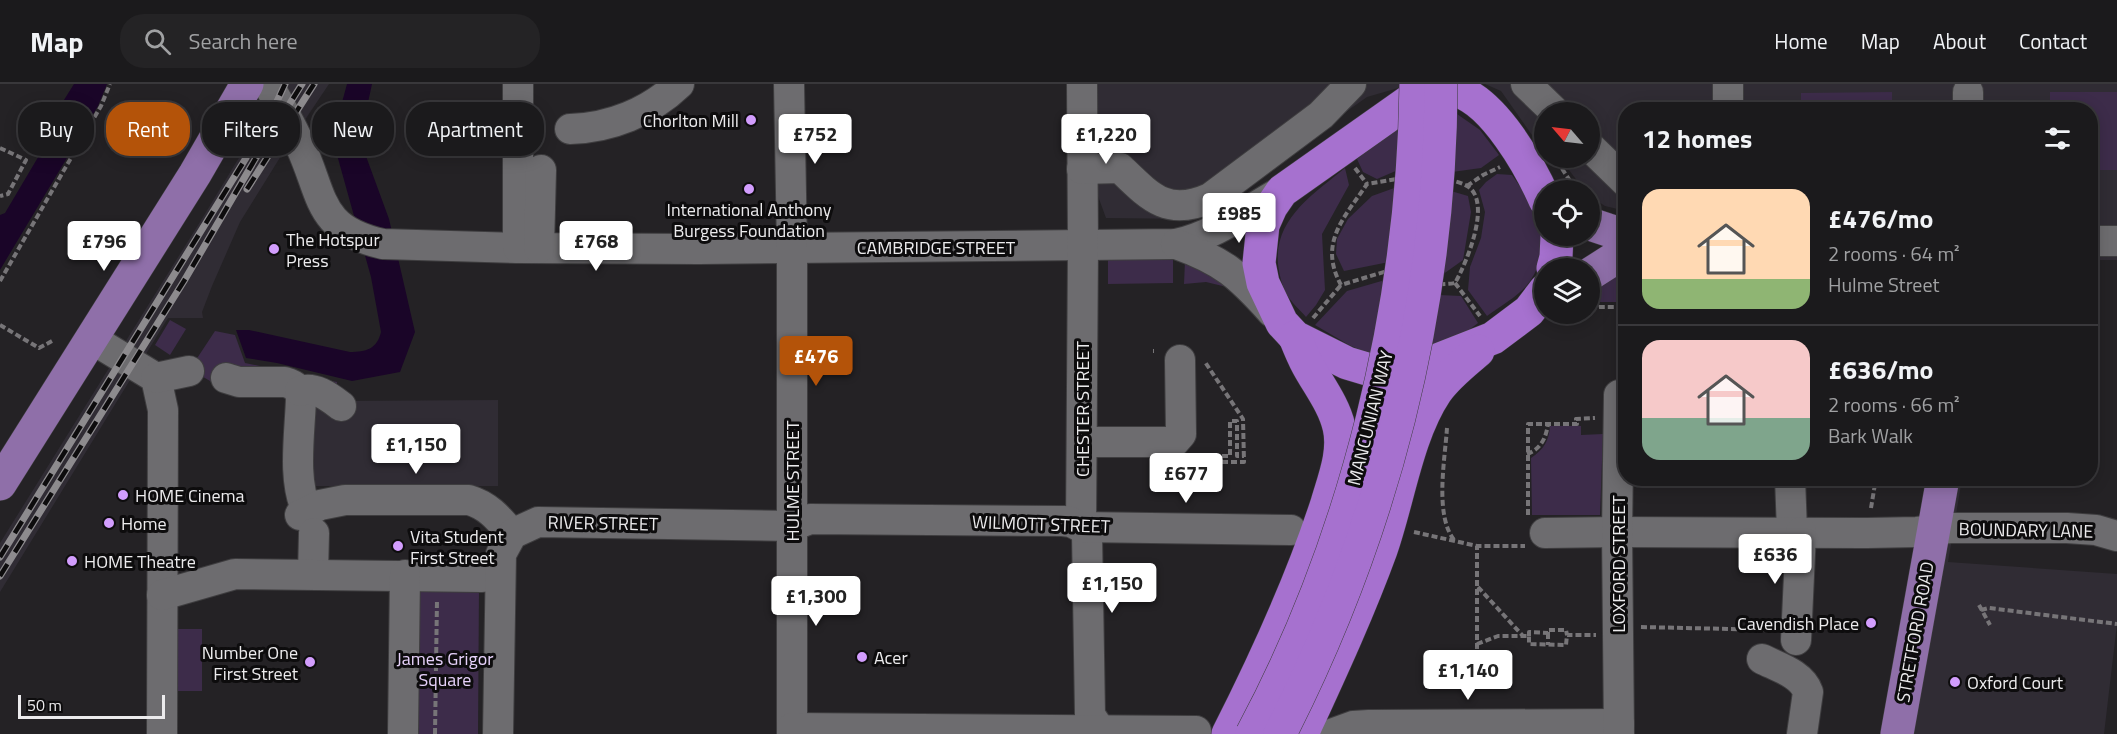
<!DOCTYPE html>
<meta charset="utf-8">
<style>
:root{--surface:#1b1a1c;--page:#242325;--text:#f1f3f6;--muted:#a0a1a3;--line:#39383b;--accent:#b45309}
body{margin:0;font-family:"Titillium Web",sans-serif;background:var(--page);color:var(--text);height:100vh;display:flex;flex-direction:column;font-size:22px;white-space:nowrap}
*{box-sizing:border-box;margin:0}
p{font-size:20px;color:var(--muted)}
.icon{flex:none;width:33px;height:33px;fill:none;stroke:currentColor;stroke-width:2;stroke-linecap:round;stroke-linejoin:round}
.map{position:relative;flex:1;overflow:hidden}
.side{position:absolute;left:1618px;top:18px;width:480px;height:384px;display:flex;flex-direction:column;background:var(--surface);border-radius:24px;box-shadow:0 3px 15px #0003,0 0 0 2px var(--line)}
.side>*{flex:none}
.top-card{position:absolute;left:18px;top:18px;width:570px;height:54px;display:flex;gap:12px}
.needle{width:39px;rotate:298deg}
.tools{position:absolute;left:1534px;top:18px;display:grid;gap:12px}
.tools a{display:grid;place-items:center;width:66px;height:66px;border-radius:50%;background:var(--surface);box-shadow:0 3px 15px #0003,0 0 0 2px var(--line);font-size:30px}
.scale{position:absolute;left:18px;bottom:15px;width:147px;box-sizing:border-box;padding-left:6px;border:3px solid #ecebed;border-top:0;font-size:16px;line-height:21px;white-space:nowrap;color:#ecebed;-webkit-text-stroke:4px #0d0c0d;paint-order:stroke}
.price{position:absolute;translate:-50% -51px;padding:0 14px;border-radius:6px;background:#fff;color:#222;font-size:20px;line-height:39px;filter:drop-shadow(0 2px 3px #0008)}
.price::after{content:'';position:absolute;left:50%;top:36px;width:18px;height:14px;margin-left:-9px;background:inherit;clip-path:polygon(0 0,100% 0,50% 100%)}
.price.active{background:var(--accent);color:#fff}
ul{padding:0;list-style:none}
li{display:flex;align-items:center;gap:18px;height:150px;padding:0 24px}
li+li{border-top:2px solid var(--line)}
li span{display:grid;place-items:center;flex:none;width:168px;height:120px;border-radius:18px;color:#555}
li>.icon{margin-inline-start:auto}
span .icon{width:72px;height:72px;fill:#fffc;stroke-width:1}
li b{font-size:26px}
h2{display:flex;justify-content:space-between;align-items:center;height:72px;padding:0 24px;font-size:26px}
.chip{padding:0 21px;border-radius:24px;background:var(--surface);box-shadow:0 3px 15px #0003,0 0 0 2px var(--line);font-size:21px;line-height:54px}
.chip.active{background:var(--accent);color:#fff}
header{display:flex;align-items:center;gap:36px;box-sizing:border-box;height:84px;padding:0 30px;background:var(--surface);border-bottom:2px solid var(--line)}
header strong{font-size:28px}
nav{display:flex;gap:33px;margin-inline-start:auto;font-size:21px}
.search{width:420px;height:54px;background:var(--page);display:flex;align-items:center;gap:15px;box-sizing:border-box;padding:0 21px;border-radius:24px;color:var(--muted);font-size:22px}
.map>svg:first-child{display:block}
.built{fill:#302c34}
.green{fill:#3d2c4a}
.water{fill:#1a0528}
.lines{fill:none;stroke-linecap:round;stroke-linejoin:round}
.minor-casing{stroke:#3e3d3f;stroke-width:32}
.major-casing{stroke:#3e3d3f;stroke-width:34}
.highway-casing{stroke:#3e3d3f;stroke-width:34}
.path{stroke:#777578;stroke-width:4;stroke-dasharray:6 3;stroke-linecap:butt}
.minor{stroke:#6d6c6f;stroke-width:30}
.major{stroke:#8f6fa9;stroke-width:33}
.highway{stroke:#a671cf;stroke-width:33}
.rail-casing{stroke:#8d8b8e;stroke-width:7}
.rail{stroke:#0d0c0d;stroke-width:4.5;stroke-dasharray:14;stroke-linecap:butt}
.highway-bridge-casing{stroke:#3e3d3f;stroke-width:34;stroke-linecap:butt}
.highway-bridge{stroke:#a671cf;stroke-width:33}
.poi-dot{fill:#d29dfd;stroke:#0d0c0d;stroke-width:2}
.labels{text-anchor:middle;dominant-baseline:central;stroke-width:6;stroke-linejoin:round;paint-order:stroke}
.poi-label{font-size:18px;fill:#ecebed;stroke:#0d0c0d;text-anchor:start}
.street-label{font-size:18px;fill:#ecebed;stroke:#0d0c0d}
.park-label{font-size:18px;fill:#e7d2fb;stroke:#0d0c0d}
</style>
<header>
<strong>Map</strong>
<div class="search"><svg class="icon" aria-label="search" viewBox="0 0 24 24"><circle cx="10" cy="10" r="6"/><path d="M15 15l6 6"/></svg>Search here</div>
<nav><a>Home</a><a>Map</a><a>About</a><a>Contact</a></nav>
</header>
<div class="map">
<svg width="2117" height="650" viewBox="0 0 2117 650">
<rect width="100%" height="100%" fill="#242225"/>
<g class="built">
<path d="M279,0H329L284,67L240,138L212,202L202,228L203,234H168L0,508V459L200,138L262,36Z"/>
<path d="M1082,0H1412L1367,13L1195,135L1106,134L1082,68Z"/>
<path d="M1485,0H2117V176H2091V26H1626V127L1605,122L1590,112V106H1584L1560,74H1590V28H1545V50L1542,45L1532,51L1501,7Z"/>
<path d="M498,316V402H310V324H324L345,317Z"/>
<path d="M1933,395H1962L1948,478L2117,490V540L2104,650H1894Z"/>
</g>
<g class="green">
<path d="M1892,8V25H1801V9Z"/>
<path d="M2050,8H2117V86H2091V26L2050,25Z"/>
<path d="M1457,30L1480,46L1499,71L1481,84L1452,88Z"/>
<path d="M1400,39L1398,86L1377,95L1363,88L1357,75Z"/>
<path d="M1345,84L1349,101L1322,150L1325,206L1316,221L1306,233C1300,226 1292,219 1287,211C1282,202 1279,190 1278,180C1274,134 1314,110 1345,84Z"/>
<path d="M1497,90L1512,91C1520,103 1531,117 1537,130C1546,152 1543,182 1527,201C1517,213 1500,222 1487,232L1468,206L1470,183L1481,154L1485,128L1479,106L1486,98Z"/>
<path d="M1397,103L1389,178L1344,187L1336,170L1337,155L1348,135L1372,112Z"/>
<path d="M1451,107L1468,112L1471,128L1463,176L1442,191Z"/>
<path d="M1173,174V199L1108,200V176Z"/>
<path d="M1185,177L1235,205L1206,198L1184,200Z"/>
<path d="M1626,184V218H1590V207L1619,185Z"/>
<path d="M1385,196L1374,272L1349,261L1315,241L1347,207Z"/>
<path d="M1439,211L1461,212L1478,239L1453,258L1431,263Z"/>
<path d="M170,236L186,245L170,271L155,261Z"/>
<path d="M215,247L235,251L245,279L337,298V302L215,300L190,285Z"/>
<path d="M1550,342H1581V351L1603,350L1600,431H1532L1531,374C1544,365 1549,357 1550,342Z"/>
<path d="M413,501H479L478,650H412Z"/>
<path d="M168,545H202V607H167Z"/>
</g>
<g class="water">
<path d="M74,0H107L98,22L0,186V131L5,129L50,53L44,50L52,35Z"/>
<path d="M347,0H372L364,37L363,64L389,135L415,248L400,288L352,297L277,279L246,274L236,246H249L350,268C366,268 377,265 381,248L371,193L334,60L335,35L341,22Z"/>
</g>
<g class="lines">
<g class="minor-casing">
<g id="minor">
<path d="M268,0C279,20 291,40 300,61C324,112 316,145 383,160L518,164L699,165L1176,160C1214,152 1248,126 1282,107"/>
<path d="M518,0V164"/>
<path d="M789,0L792,164V650"/>
<path d="M1082,0L1083,162L1081,443L1087,450L1090,631L1100,646"/>
<path d="M1526,0L1555,28"/>
<path d="M1728,26V0"/>
<path d="M1968,26V8"/>
<path d="M570,45C610,44 650,28 679,0"/>
<path d="M1590,63L1626,98"/>
<path d="M1082,85L1120,84C1150,113 1167,133 1210,114L1321,31L1351,0"/>
<path d="M2091,157H2117"/>
<path d="M1176,160C1223,177 1239,191 1272,228"/>
<path d="M539,164L541,86"/>
<path d="M92,255L156,294L163,326L162,650"/>
<path d="M156,294L189,287"/>
<path d="M226,294L239,298H285C295,301 299,304 301,314C300,349 292,396 307,427"/>
<path d="M300,307C315,302 329,313 341,322"/>
<path d="M1082,358H1174L1181,350L1180,276"/>
<path d="M1790,394L1792,447"/>
<path d="M300,431L320,421L345,416H469C489,422 499,435 512,450"/>
<path d="M1545,449L1617,448L1867,449L1917,448L1950,444H2067L2096,446L2117,452"/>
<path d="M313,490L314,449"/>
<path d="M162,511L235,490L482,493"/>
<path d="M1796,556L1801,448"/>
<path d="M1762,575C1778,583 1802,590 1808,608L1802,650"/>
<path d="M792,644L1196,647"/>
<path d="M403,650L405,491"/>
<path d="M498,650L501,470L512,450L538,438L792,442L810,435L1063,437L1071,438L1081,443L1291,446"/>
<path d="M1331,650L1353,642L1369,641L1619,640"/>
<path d="M1619,650L1617,448L1619,311"/>
</g>
</g>
<g class="major-casing">
<g id="major">
<path d="M1590,140L1626,152"/>
<path d="M1590,190L1626,167"/>
<path d="M0,400L195,90L247,0"/>
<path d="M1897,650L1943,394"/>
</g>
</g>
<g class="highway-casing">
<g id="highway">
<path d="M1545,116C1530,82 1494,18 1457,7C1446,3 1436,4 1425,6L1282,107L1271,123L1263,141L1259,179L1263,199L1282,239L1295,253L1347,279L1367,285L1392,289L1409,287L1493,254L1529,227L1545,206"/>
<path d="M1553,184L1556,173L1557,152"/>
<path d="M1228,650C1266,575 1301,499 1327,419C1334,395 1345,368 1339,343C1334,321 1319,302 1308,282C1303,273 1299,263 1295,253"/>
<path d="M1302,650C1330,589 1358,529 1381,466C1398,418 1407,351 1436,308C1447,292 1464,279 1478,267"/>
</g>
</g>
<g class="path">
<path d="M0,64L26,76L8,110L0,112"/>
<path d="M1557,77L1576,106"/>
<path d="M1355,84L1367,100"/>
<path d="M1421,91C1435,94 1455,95 1467,102C1493,117 1466,180 1455,199C1431,203 1409,196 1387,187L1341,201C1318,159 1344,134 1367,100Z"/>
<path d="M1467,102L1483,91L1500,83"/>
<path d="M0,197L101,22L110,0"/>
<path d="M1455,199L1480,232"/>
<path d="M1590,225L1599,223H1626"/>
<path d="M1313,234L1341,201"/>
<path d="M1555,236L1571,230"/>
<path d="M0,241L39,264L54,256"/>
<path d="M1153,267H1154"/>
<path d="M1447,344C1445,375 1434,433 1455,457"/>
<path d="M1527,370C1541,365 1546,354 1548,340"/>
<path d="M1195,372H1230V337H1237V372H1244"/>
<path d="M1186,378H1244L1243,335L1205,278"/>
<path d="M1871,424L1876,394"/>
<path d="M1528,431V340H1577L1576,335L1595,334"/>
<path d="M1414,448L1477,462H1525"/>
<path d="M1478,503L1523,552"/>
<path d="M1979,521L1990,541"/>
<path d="M1981,526L1989,524L2117,540"/>
<path d="M1641,543L1775,546"/>
<path d="M1548,549V561"/>
<path d="M1529,552V548L1548,549V546H1566L1567,551"/>
<path d="M1477,560L1498,552H1529V560L1566,561L1567,551H1596"/>
<path d="M1477,565V462"/>
<path d="M435,650L437,516"/>
</g>
<use href="#minor" class="minor"/>
<use href="#major" class="major"/>
<use href="#highway" class="highway"/>
<g class="rail-casing">
<g id="rail">
<path d="M268,37L285,0"/>
<path d="M247,105L314,0"/>
<path d="M0,473L246,74"/>
<path d="M0,492L184,197L257,72L302,0"/>
</g>
</g>
<use href="#rail" class="rail"/>
<g class="highway-bridge-casing">
<g id="highway-bridge">
<path d="M1252,650C1357,454 1413,222 1416,0"/>
<path d="M1280,650C1382,450 1441,225 1441,0"/>
</g>
</g>
<use href="#highway-bridge" class="highway-bridge"/>
</g>
<g class="poi-dot">
<circle cx="751" cy="36" r="6"/>
<circle cx="749" cy="105" r="6"/>
<circle cx="274" cy="165" r="6"/>
<circle cx="123" cy="411" r="6"/>
<circle cx="109" cy="439" r="6"/>
<circle cx="398" cy="462" r="6"/>
<circle cx="72" cy="477" r="6"/>
<circle cx="1871" cy="539" r="6"/>
<circle cx="862" cy="573" r="6"/>
<circle cx="310" cy="578" r="6"/>
<circle cx="1955" cy="598" r="6"/>
</g>
<g class="labels">
<g class="poi-label">
<text x="739" y="36" text-anchor="end">Chorlton Mill</text>
<text x="749" y="125" text-anchor="middle">International Anthony<tspan x="749" dy="21">Burgess Foundation</tspan></text>
<text x="286" y="155">The Hotspur<tspan x="286" dy="21">Press</tspan></text>
<text x="135" y="411">HOME Cinema</text>
<text x="121" y="439">Home</text>
<text x="410" y="452">Vita Student<tspan x="410" dy="21">First Street</tspan></text>
<text x="84" y="477">HOME Theatre</text>
<text x="1859" y="539" text-anchor="end">Cavendish Place</text>
<text x="298" y="568" text-anchor="end">Number One<tspan x="298" dy="21">First Street</tspan></text>
<text x="874" y="573">Acer</text>
<text x="1967" y="598">Oxford Court</text>
</g>
<g class="street-label">
<text x="936" y="163">CAMBRIDGE STREET</text>
<text transform="translate(1082 325) rotate(-90)">CHESTER STREET</text>
<text transform="translate(1370 334) rotate(-76)">MANCUNIAN WAY</text>
<text transform="translate(792 397) rotate(-90)">HULME STREET</text>
<text transform="translate(603 439) rotate(1)">RIVER STREET</text>
<text transform="translate(1041 440) rotate(2)">WILMOTT STREET</text>
<text transform="translate(2026 446) rotate(1)">BOUNDARY LANE</text>
<text transform="translate(1618 480) rotate(-90)">LOXFORD STREET</text>
<text transform="translate(1915 548) rotate(-80)">STRETFORD ROAD</text>
</g>
<g class="park-label">
<text x="445" y="574">James Grigor<tspan x="445" dy="21">Square</tspan></text>
</g>
</g>
</svg>
<div class="tools">
<a><svg class="needle" viewBox="-14 -14 28 28"><path d="M0-13l5 13h-10z" fill="#e53935"/><path d="M0 13l5-13h-10z" fill="#a0a1a3"/></svg></a>
<a><svg class="icon" aria-label="locate" viewBox="0 0 24 24"><circle cx="12" cy="12" r="6"/><path d="M12 2v4M12 18v4M2 12h4M18 12h4"/></svg></a>
<a><svg class="icon" aria-label="layers" viewBox="0 0 24 24"><path d="M12 4l9 5-9 5-9-5zM3 14l9 5 9-5"/></svg></a>
</div>
<div class="scale">50 m</div>
<b class="price" style="left:815px;top:81px">£752</b>
<b class="price" style="left:1106px;top:81px">£1,220</b>
<b class="price" style="left:1239px;top:160px">£985</b>
<b class="price" style="left:104px;top:188px">£796</b>
<b class="price" style="left:596px;top:188px">£768</b>
<b class="price active" style="left:816px;top:303px">£476</b>
<b class="price" style="left:416px;top:391px">£1,150</b>
<b class="price" style="left:1186px;top:420px">£677</b>
<b class="price" style="left:1775px;top:501px">£636</b>
<b class="price" style="left:1112px;top:530px">£1,150</b>
<b class="price" style="left:816px;top:543px">£1,300</b>
<b class="price" style="left:1468px;top:617px">£1,140</b>
<div class="top-card">
<a class="chip">Buy</a>
<a class="chip active">Rent</a>
<a class="chip">Filters</a>
<a class="chip">New</a>
<a class="chip">Apartment</a>
</div>
<section class="side">
<h2>12 homes<svg class="icon" aria-label="filters" viewBox="0 0 24 24"><path d="M4 7h16M4 17h16"/><circle cx="9" cy="7" r="2"/><circle cx="15" cy="17" r="2"/></svg></h2>
<ul>
<li><span style="background:linear-gradient(#ffd9b3 75%,#8fb573 0)"><svg class="icon" aria-label="home" viewBox="0 0 24 24"><path d="M3 11l9-7 9 7M6 9v11h12V9"/></svg></span><div><b>£476/mo</b><p>2 rooms · 64 m²</p><p>Hulme Street</p></div></li>
<li><span style="background:linear-gradient(#f6c9c9 65%,#7fa58c 0)"><svg class="icon" aria-label="home" viewBox="0 0 24 24"><path d="M3 11l9-7 9 7M6 9v11h12V9"/></svg></span><div><b>£636/mo</b><p>2 rooms · 66 m²</p><p>Bark Walk</p></div></li>
</ul>
</section>
</div>
